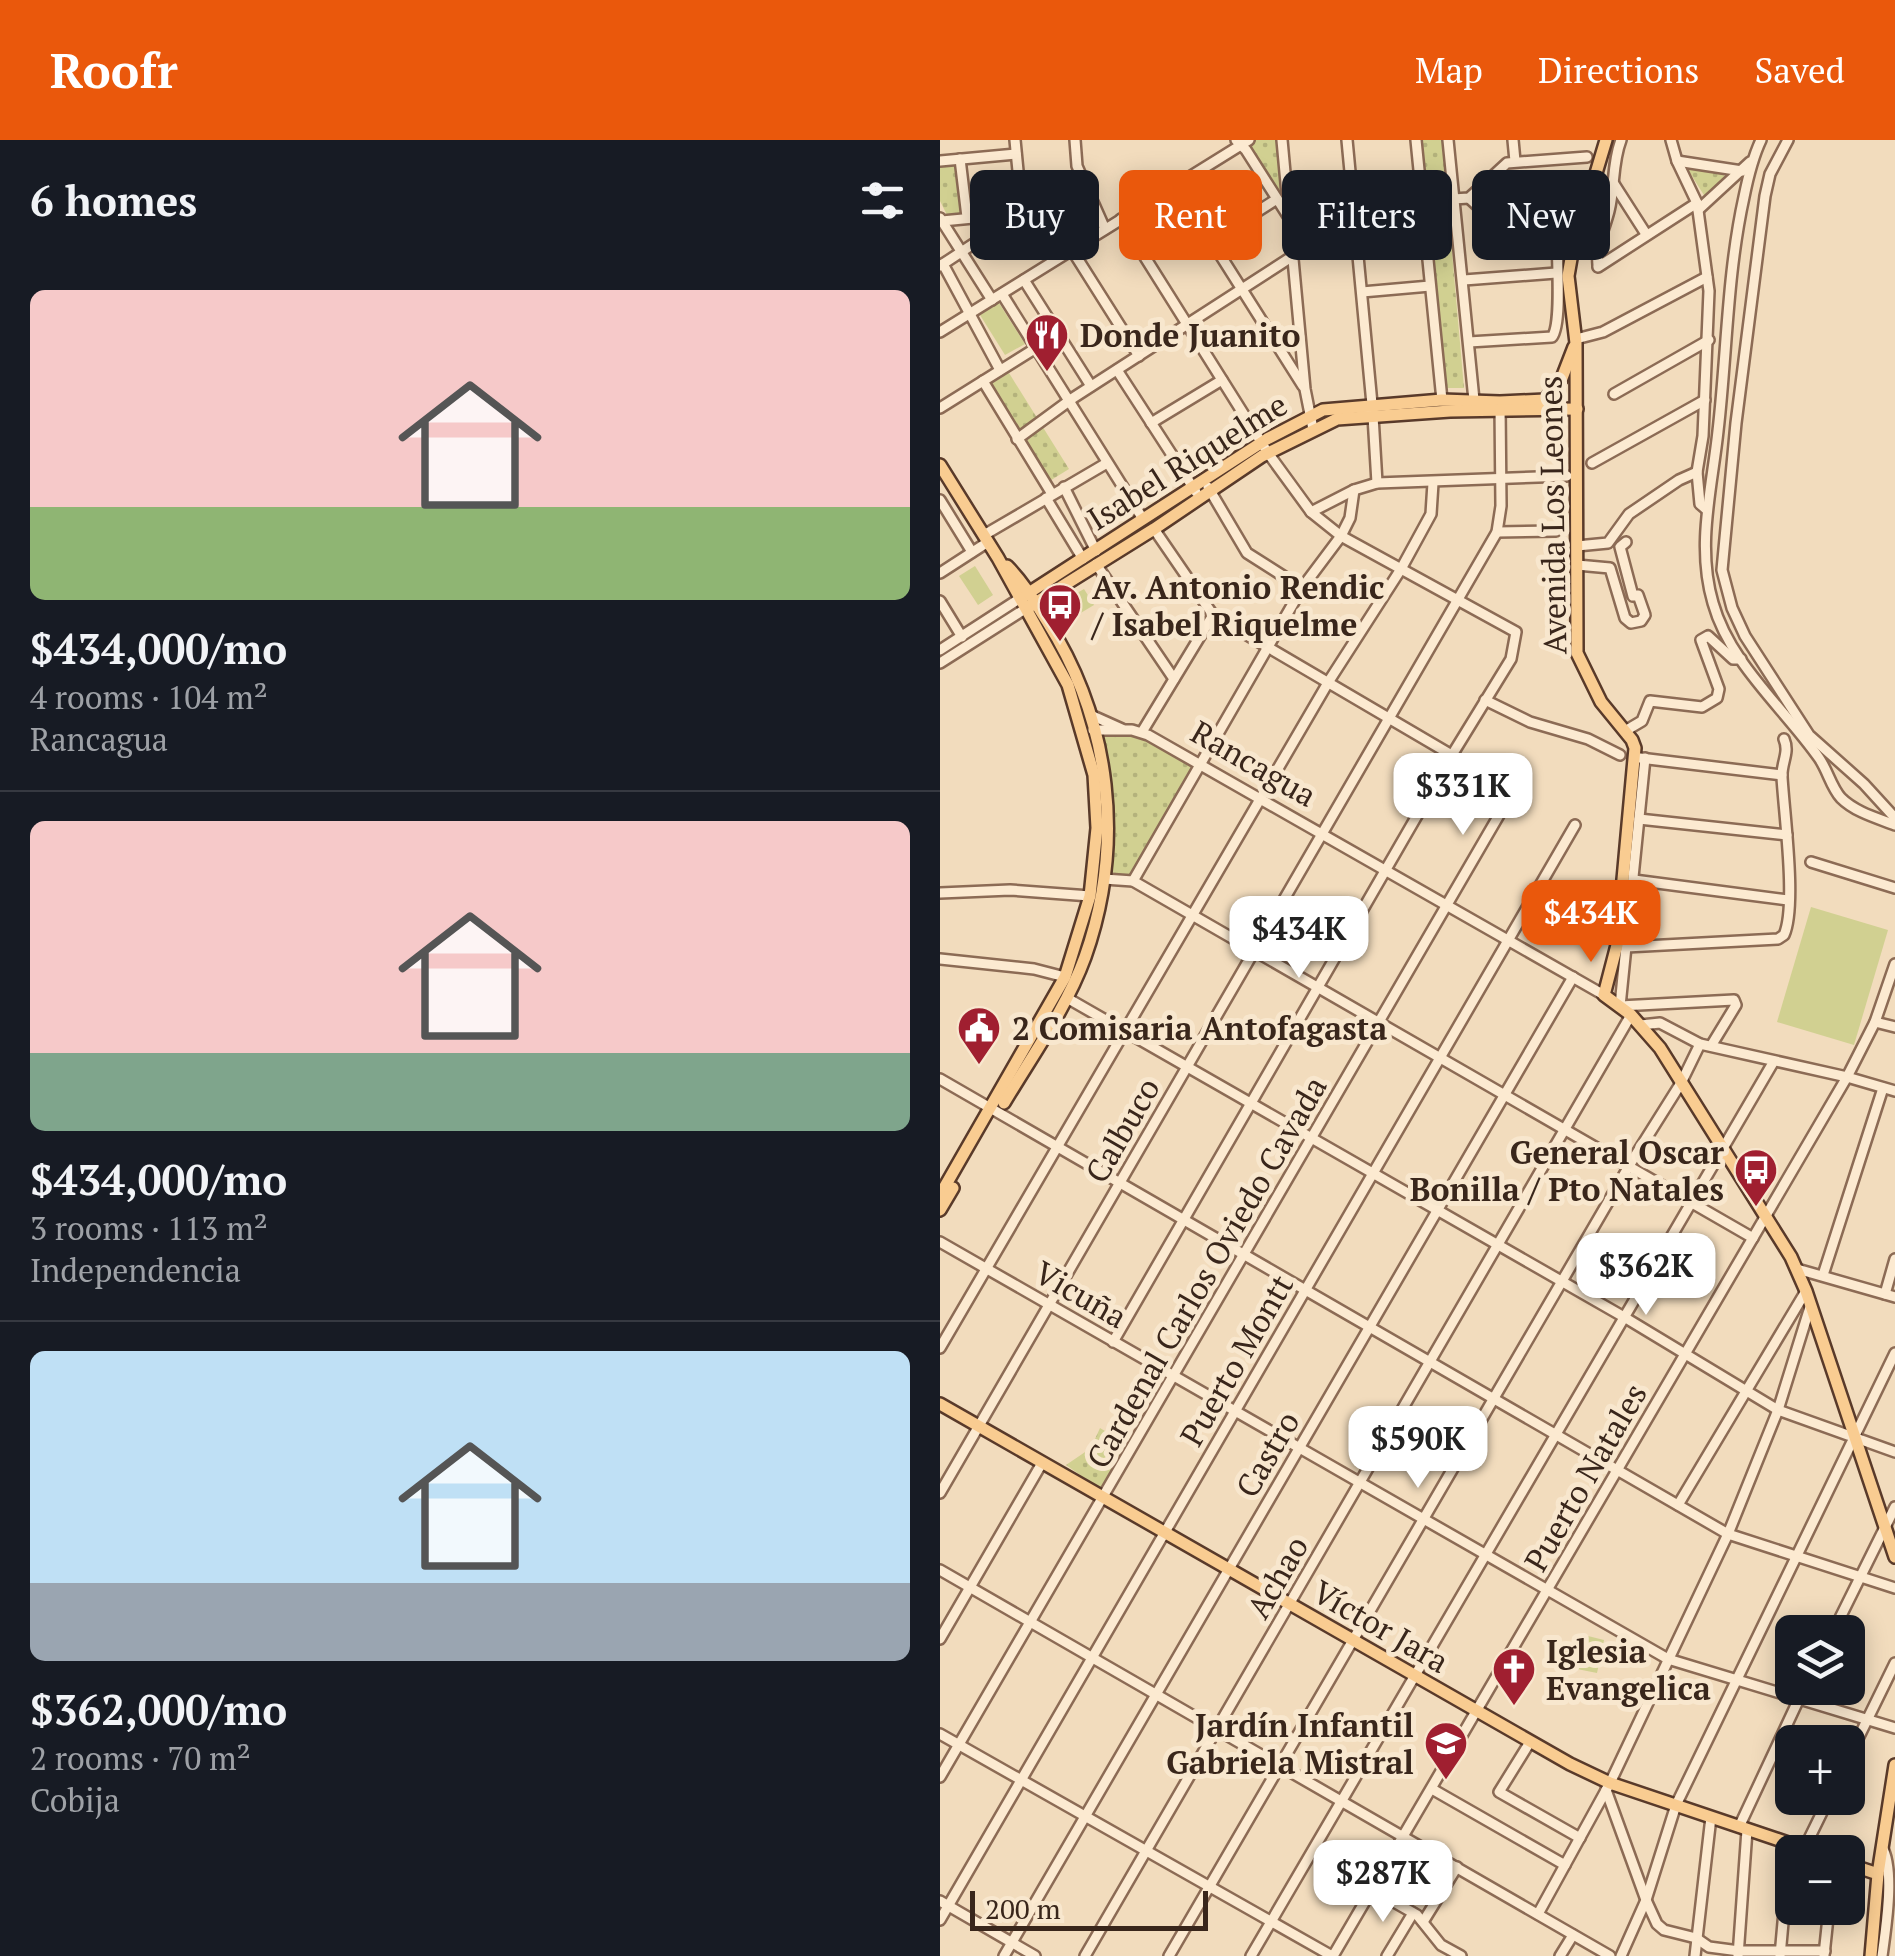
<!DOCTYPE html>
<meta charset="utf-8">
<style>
:root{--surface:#171b24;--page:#20242c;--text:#f1f3f6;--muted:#9ea1a6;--line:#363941;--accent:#ea580c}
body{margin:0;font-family:"PT Serif",serif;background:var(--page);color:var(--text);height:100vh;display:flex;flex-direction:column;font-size:38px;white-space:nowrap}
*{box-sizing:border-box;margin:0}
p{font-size:32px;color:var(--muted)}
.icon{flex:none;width:55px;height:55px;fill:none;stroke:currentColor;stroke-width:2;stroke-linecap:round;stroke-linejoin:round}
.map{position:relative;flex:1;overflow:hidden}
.sheet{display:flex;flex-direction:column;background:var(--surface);width:940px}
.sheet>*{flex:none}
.guide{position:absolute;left:30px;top:30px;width:775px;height:90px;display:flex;gap:20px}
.buttons{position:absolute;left:835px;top:1475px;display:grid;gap:20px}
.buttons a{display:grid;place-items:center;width:90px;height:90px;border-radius:15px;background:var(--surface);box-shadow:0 5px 25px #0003;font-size:50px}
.scale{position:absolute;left:30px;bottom:25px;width:238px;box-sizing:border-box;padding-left:10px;border:5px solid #39261b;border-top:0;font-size:28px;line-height:35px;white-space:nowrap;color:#39261b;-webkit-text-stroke:8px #f8e7ce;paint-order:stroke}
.price{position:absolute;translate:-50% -85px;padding:0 22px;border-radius:20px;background:#fff;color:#222;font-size:32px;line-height:65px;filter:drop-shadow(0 2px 5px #0008)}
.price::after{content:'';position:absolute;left:50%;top:60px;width:30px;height:22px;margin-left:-15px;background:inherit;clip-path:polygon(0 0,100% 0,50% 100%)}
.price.active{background:var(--accent);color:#fff}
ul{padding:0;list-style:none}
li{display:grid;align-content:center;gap:20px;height:530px;padding:0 30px}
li+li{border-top:2px solid var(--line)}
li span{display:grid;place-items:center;height:310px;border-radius:15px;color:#555}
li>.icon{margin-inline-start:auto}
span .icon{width:180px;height:180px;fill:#fffc;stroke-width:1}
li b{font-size:42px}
h2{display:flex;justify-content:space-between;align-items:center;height:120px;padding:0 30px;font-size:42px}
.tag{padding:0 35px;border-radius:15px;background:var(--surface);box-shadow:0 5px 25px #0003;font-size:35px;line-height:90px}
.tag.active{background:var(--accent);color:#fff}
header{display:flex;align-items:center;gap:60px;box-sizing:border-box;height:140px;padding:0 50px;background:var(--accent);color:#fff}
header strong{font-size:48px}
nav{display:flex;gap:55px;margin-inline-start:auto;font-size:35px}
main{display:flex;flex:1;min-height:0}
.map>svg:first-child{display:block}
.grass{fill:#d1d091}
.park{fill:url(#park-dots)}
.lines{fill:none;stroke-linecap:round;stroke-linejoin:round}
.minor-casing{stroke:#8c6b55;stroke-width:14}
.major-casing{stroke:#593a2a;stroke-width:16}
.minor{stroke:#fcead1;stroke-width:9}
.major{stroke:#f9cc91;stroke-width:11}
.labels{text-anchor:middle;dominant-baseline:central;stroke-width:10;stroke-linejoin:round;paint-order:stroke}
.poi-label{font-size:32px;font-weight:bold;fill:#39261b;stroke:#f8e7ce;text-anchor:start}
.street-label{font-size:32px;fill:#39261b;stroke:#f8e7ce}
</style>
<header>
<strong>Roofr</strong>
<nav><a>Map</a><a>Directions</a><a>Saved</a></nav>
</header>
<main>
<section class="sheet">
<h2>6 homes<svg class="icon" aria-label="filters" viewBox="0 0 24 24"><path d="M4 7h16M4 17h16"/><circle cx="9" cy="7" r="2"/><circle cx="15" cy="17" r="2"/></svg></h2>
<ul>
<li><span style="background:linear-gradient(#f6c9c9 70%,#8fb573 0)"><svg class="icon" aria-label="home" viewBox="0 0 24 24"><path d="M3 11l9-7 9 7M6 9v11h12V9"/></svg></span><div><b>$434,000/mo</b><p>4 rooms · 104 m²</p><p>Rancagua</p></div></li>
<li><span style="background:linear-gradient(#f6c9c9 75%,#7fa58c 0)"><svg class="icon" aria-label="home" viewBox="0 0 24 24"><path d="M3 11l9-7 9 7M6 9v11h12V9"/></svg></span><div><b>$434,000/mo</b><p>3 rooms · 113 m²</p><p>Independencia</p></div></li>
<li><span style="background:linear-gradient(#bfe0f5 75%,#9aa5b1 0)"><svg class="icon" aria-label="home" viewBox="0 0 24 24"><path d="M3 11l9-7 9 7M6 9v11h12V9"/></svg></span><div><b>$362,000/mo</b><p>2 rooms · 70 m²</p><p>Cobija</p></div></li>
</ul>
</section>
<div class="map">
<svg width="955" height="1816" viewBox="0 0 955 1816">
<defs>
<pattern id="park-dots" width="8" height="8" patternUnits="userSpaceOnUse" patternTransform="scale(2.5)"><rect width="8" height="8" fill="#d1d091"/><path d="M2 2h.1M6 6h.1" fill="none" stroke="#b4b27c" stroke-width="1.8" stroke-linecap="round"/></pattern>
</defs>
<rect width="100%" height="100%" fill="#f2dcbd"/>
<g class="grass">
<path d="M59,163L85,204L65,215L40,175Z"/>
<path d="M35,426L53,455L38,465L19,436Z"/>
<path d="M144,449L154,465L124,483L114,466Z"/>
<path d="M871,767L948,790L914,905L837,882Z"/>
<path d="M644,1495L664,1500L657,1533L637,1529Z"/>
</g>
<g class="park">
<path d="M316,0H339L344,60L308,5Z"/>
<path d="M482,0H502L524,248H503Z"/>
<path d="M18,22L22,75L8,77L0,61V24Z"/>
<path d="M745,25L783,30L785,39L767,60Z"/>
<path d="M69,233L129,329L108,342L48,246Z"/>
<path d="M161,594L201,595L258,625L191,737L170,732Z"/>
<path d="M160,1288L186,1304L160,1349L126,1325L151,1308Z"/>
</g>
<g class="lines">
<g class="minor-casing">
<g id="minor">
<path d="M75,0L82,72"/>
<path d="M135,0L137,26L165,89"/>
<path d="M296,0L306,10L348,76"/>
<path d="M342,0L365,249L373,289"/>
<path d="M407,0L432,264L429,270"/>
<path d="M476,0L502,260"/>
<path d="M508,0L534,260L529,266"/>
<path d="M573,0L575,21"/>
<path d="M731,0L737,21L757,63L769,151L763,296L757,332L760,364L767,370"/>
<path d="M821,0C812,19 808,37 804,57C787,134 787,213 778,291C772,348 756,406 773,463C790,524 844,568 879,618C888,631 891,647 901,658C915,672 937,678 955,685"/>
<path d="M848,0L830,34L825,56L796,283L782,430L792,468L805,496L869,595L924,644L955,678"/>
<path d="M20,19L27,77"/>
<path d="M0,21L76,14"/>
<path d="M737,21L802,31"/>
<path d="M674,44L706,94"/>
<path d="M79,45L132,42"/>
<path d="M236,45L363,246"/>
<path d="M413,58L481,52"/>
<path d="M529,58L543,71L594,68L613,74L617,85C616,108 623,183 612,197L529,202"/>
<path d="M513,59L529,58L567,23L647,17"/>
<path d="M758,70L810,22"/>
<path d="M0,78L52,160"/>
<path d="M2,81L75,74"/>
<path d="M271,101L337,59"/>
<path d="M132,110L199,216"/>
<path d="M352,112L417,107"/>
<path d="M3,124L60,230"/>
<path d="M658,125C656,103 664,91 669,71C675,47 672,23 681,0"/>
<path d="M0,126L115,50L145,43"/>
<path d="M658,127L757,63"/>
<path d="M84,140L151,246"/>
<path d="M524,140L616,133"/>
<path d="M422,152L490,146"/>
<path d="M62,154L203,379"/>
<path d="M0,192L309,0"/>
<path d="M636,199L663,192L767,137"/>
<path d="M177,230L256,352"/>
<path d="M43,241L112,354"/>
<path d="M674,254L769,200"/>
<path d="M0,268L96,208"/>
<path d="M433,276L437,343"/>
<path d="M211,283L282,240"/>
<path d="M77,299L133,258L353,116"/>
<path d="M652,323L765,260"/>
<path d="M124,347L156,411"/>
<path d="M268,347L307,413L362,448"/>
<path d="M106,358L143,419"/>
<path d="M0,360L32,412"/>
<path d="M371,372L414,350"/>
<path d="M557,392L616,391"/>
<path d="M44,395L167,323"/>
<path d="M637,406L668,403L689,374L739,340L757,332"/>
<path d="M156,424L234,539"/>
<path d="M637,425L670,428L685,478L691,483L701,481L705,475L698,455L693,456L680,407L686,402"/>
<path d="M0,433L48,402"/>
<path d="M0,461L22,497"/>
<path d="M0,510L79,459"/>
<path d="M0,523L85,469"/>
<path d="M545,560L590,582L648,599L680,615"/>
<path d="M153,576L182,589"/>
<path d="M153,590H192L208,595L664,855"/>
<path d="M685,591L702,581L710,561L762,567L777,558L779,549L761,500L768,496L793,519H801"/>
<path d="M202,592L273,475"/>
<path d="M700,618L842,635"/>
<path d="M705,618L680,866L794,860L796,865L771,906"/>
<path d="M699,679L847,695"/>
<path d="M871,722L955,748"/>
<path d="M164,739L193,741L813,1098"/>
<path d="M694,740L848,760"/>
<path d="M193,741L362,448L401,396L410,378L414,350L437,343L627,336"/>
<path d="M600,746L663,784"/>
<path d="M0,753L70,750L150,756"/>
<path d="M686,807L838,799L844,795C857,766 844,673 842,637C841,623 850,613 844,599"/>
<path d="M0,819L94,829L125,837"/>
<path d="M127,858L684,1177L838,1270L955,1312"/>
<path d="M935,882L955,887"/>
<path d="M701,885L720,883L760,904L907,937L955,951"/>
<path d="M0,939L788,1394L955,1448"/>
<path d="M0,1102L728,1519L955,1588"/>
<path d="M857,1129L955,1157"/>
<path d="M883,1135L943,948"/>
<path d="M945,1154L955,1119"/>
<path d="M173,1202L512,615L571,519L576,492L401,396L371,372L328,313L181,79"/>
<path d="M0,1208L389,541L461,429L491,374L493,343"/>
<path d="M0,1353L557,392L561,366L560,266"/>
<path d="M738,1365L866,1151"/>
<path d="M0,1430L670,1816"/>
<path d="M893,1492L955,1367"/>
<path d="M0,1499L102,1323"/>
<path d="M0,1594L392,1816"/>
<path d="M590,1602L559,1652L640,1698"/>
<path d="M908,1619L955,1523"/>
<path d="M0,1637L573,651L273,475L214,389"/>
<path d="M492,1649L625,1725"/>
<path d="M666,1650L706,1760L717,1784L724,1790L756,1798L769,1807L799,1811H885"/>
<path d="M799,1687L864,1548"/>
<path d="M942,1707C955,1730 946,1787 942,1816"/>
<path d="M864,1709L889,1658"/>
<path d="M433,1750L477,1775L501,1805L521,1816"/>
<path d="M0,1761L95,1816"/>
<path d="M598,1774L670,1643L788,1394L838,1270L870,1167"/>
<path d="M0,1780L635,685"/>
<path d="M483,1782L517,1727"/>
<path d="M884,1815L889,1768"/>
<path d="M64,1816L633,837"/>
<path d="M145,1816L691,875"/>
<path d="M229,1816L692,1021L741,943L760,904"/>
<path d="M311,1816L834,921"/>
<path d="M393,1816L907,937L935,882L955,824"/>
<path d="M447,1816L473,1773"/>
<path d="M620,1816L633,1795"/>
<path d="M681,1816L706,1760L736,1665L955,1213"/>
<path d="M755,1816L771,1677"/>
<path d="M798,1816L807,1690"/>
<path d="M840,1816L850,1704"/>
</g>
</g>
<g class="major-casing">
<g id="major">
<path d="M666,0L632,113L628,136L636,203L637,513L661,562L692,600L695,608L677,805L664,855L691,875L720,908L851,1117L866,1151L955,1417"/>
<path d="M0,325L58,418L128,545L154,635L157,688L150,756L125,837L0,1055"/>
<path d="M84,456L327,299L383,270L502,260L560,262L605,260L622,238L634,207"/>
<path d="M89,467L214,389L322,316L397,279L510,271L637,269"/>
<path d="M110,485V470L122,448"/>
<path d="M64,963C92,916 126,869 145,817C185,704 171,582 107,481C95,462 83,442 67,426"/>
<path d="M0,1070L13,1048"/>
<path d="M0,1264L630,1624L670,1643L875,1712"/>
<path d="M908,1724L938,1734"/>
<path d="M931,1816L938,1734L955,1625"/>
</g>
</g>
<use href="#minor" class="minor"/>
<use href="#major" class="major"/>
</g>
<defs>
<g id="restaurant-pin" transform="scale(2.25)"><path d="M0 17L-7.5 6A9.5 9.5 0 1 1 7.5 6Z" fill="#a01f30" stroke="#f8e7ce"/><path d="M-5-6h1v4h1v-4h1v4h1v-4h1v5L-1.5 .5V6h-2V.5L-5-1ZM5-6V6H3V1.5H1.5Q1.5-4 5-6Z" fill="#fff"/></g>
<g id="bus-pin" transform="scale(2.25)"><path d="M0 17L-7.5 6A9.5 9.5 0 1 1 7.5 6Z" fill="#a01f30" stroke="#f8e7ce"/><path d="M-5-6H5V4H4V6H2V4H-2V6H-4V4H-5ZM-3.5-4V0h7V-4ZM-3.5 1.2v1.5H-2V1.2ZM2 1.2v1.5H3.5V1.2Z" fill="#fff"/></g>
<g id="civic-pin" transform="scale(2.25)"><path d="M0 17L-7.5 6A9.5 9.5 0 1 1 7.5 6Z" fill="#a01f30" stroke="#f8e7ce"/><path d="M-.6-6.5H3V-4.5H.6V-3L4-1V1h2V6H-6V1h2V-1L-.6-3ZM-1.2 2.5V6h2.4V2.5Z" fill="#fff"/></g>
<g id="church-pin" transform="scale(2.25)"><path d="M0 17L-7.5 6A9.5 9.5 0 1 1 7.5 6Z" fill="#a01f30" stroke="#f8e7ce"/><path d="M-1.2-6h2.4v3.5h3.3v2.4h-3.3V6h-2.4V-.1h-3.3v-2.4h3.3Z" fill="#fff"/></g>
<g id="school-pin" transform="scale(2.25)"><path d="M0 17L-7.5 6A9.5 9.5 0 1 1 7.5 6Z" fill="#a01f30" stroke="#f8e7ce"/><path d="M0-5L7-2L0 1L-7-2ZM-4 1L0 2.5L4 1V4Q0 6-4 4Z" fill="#fff"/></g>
</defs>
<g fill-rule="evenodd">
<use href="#restaurant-pin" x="107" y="195"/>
<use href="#bus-pin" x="120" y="465"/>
<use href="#civic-pin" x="39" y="888"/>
<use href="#bus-pin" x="816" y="1030"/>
<use href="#church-pin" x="574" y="1529"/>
<use href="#school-pin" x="506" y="1603"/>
</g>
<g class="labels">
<g class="poi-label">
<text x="140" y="195">Donde Juanito</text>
<text x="152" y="447">Av. Antonio Rendic<tspan x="152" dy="37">/ Isabel Riquelme</tspan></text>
<text x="72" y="888">2 Comisaria Antofagasta</text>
<text x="784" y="1012" text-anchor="end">General Oscar<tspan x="784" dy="37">Bonilla / Pto Natales</tspan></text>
<text x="606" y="1511">Iglesia<tspan x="606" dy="37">Evangelica</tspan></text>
<text x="474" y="1585" text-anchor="end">Jardín Infantil<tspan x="474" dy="37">Gabriela Mistral</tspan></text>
</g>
<g class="street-label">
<text transform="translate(247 321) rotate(-32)">Isabel Riquelme</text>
<text transform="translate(612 375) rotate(-91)">Avenida Los Leones</text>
<text transform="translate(314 623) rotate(30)">Rancagua</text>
<text transform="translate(182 990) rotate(-60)">Calbuco</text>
<text transform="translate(266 1132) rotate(-60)">Cardenal Carlos Oviedo Cavada</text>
<text transform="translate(141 1154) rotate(30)">Vicuña</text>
<text transform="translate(296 1220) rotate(-60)">Puerto Montt</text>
<text transform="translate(327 1314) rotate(-60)">Castro</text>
<text transform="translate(645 1337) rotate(-60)">Puerto Natales</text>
<text transform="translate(337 1437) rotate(-60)">Achao</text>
<text transform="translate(441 1486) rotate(30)">Víctor Jara</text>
</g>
</g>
</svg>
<div class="buttons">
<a><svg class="icon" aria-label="layers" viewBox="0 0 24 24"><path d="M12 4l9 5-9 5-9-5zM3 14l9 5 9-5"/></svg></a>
<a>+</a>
<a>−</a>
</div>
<div class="scale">200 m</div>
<b class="price" style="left:523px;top:698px">$331K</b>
<b class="price active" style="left:651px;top:825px">$434K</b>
<b class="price" style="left:359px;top:841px">$434K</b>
<b class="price" style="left:706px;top:1178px">$362K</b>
<b class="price" style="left:478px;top:1351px">$590K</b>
<b class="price" style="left:443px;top:1785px">$287K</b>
<div class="guide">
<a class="tag">Buy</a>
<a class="tag active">Rent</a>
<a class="tag">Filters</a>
<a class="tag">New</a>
</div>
</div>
</main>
